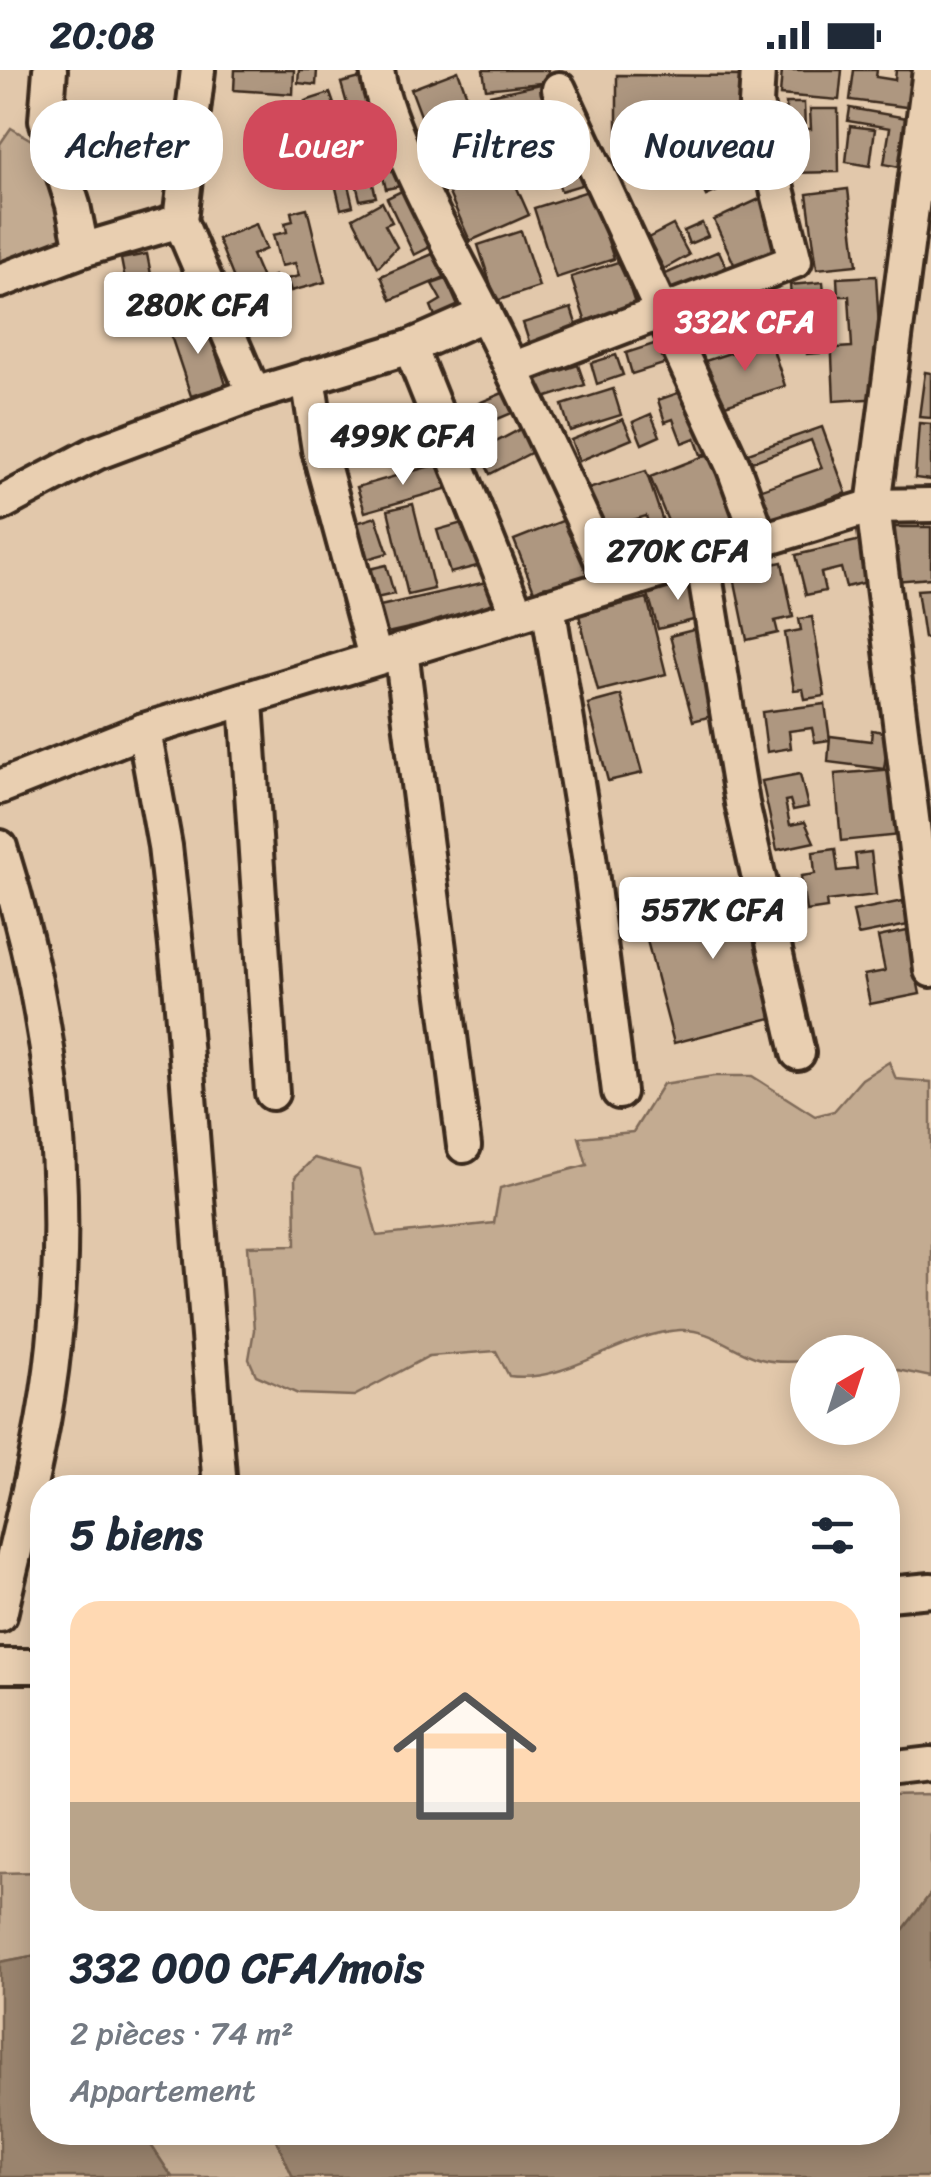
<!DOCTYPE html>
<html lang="fr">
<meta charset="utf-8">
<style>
:root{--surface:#fff;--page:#f6f6f7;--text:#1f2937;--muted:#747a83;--line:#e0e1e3;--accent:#d1495b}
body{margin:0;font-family:Sriracha,sans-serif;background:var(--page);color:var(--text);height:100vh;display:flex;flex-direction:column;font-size:38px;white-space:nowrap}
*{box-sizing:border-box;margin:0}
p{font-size:32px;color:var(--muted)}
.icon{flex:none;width:55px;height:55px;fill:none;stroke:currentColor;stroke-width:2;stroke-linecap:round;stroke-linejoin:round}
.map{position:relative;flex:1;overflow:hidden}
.panel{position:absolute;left:30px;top:1405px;width:870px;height:670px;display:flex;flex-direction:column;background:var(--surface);border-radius:40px;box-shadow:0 5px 25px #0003}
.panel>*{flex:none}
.top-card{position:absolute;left:30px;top:30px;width:872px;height:90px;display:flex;gap:20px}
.needle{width:65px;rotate:39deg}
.tools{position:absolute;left:790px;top:1265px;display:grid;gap:20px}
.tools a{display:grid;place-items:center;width:110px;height:110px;border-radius:50%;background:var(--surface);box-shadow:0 5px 25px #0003;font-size:50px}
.price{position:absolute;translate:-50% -85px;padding:0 22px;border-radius:10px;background:#fff;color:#222;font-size:32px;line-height:65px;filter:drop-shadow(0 2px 5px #0008)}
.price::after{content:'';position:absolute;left:50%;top:60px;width:30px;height:22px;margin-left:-15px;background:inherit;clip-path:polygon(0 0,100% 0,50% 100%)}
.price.on{background:var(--accent);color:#fff}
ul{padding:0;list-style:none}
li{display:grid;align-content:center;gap:20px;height:530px;padding:0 40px}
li+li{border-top:2px solid var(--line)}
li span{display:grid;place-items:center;height:310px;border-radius:30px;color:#555}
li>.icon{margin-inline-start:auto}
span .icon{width:180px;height:180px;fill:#fffc;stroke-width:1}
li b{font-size:42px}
h2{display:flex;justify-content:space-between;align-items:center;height:120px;padding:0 40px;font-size:42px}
.chip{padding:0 35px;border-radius:40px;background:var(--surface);box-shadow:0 5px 25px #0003;font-size:35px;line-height:90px}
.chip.on{background:var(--accent);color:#fff}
.status{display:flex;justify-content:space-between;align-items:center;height:70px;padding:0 50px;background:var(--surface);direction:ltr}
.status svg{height:28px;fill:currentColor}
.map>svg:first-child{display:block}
.green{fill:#c3ab91;stroke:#7f6a58;stroke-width:2.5}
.water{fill:#9a846e;stroke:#74604e;stroke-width:2.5}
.building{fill:#ae9780;stroke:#3b2a1e;stroke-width:2.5}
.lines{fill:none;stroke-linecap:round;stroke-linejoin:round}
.street-casing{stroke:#3b2a1e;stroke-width:40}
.street{stroke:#e9cfb1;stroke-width:32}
</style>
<div class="status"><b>20:08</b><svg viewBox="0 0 49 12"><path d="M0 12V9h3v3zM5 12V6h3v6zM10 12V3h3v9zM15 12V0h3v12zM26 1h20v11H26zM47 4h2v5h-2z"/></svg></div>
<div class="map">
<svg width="931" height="2107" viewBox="0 0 931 2107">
<rect width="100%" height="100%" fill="#e2c8ab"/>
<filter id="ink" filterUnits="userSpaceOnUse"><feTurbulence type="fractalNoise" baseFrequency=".01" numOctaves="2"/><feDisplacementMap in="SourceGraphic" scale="20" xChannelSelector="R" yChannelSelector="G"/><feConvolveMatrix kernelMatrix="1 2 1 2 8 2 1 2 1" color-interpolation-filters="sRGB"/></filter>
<g filter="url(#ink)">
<g class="green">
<path d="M11,58L50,81L74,195L0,210V74Z"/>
<path d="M889,992L896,1009L931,1012V1307L883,1297L882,1282H808L807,1291C793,1292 774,1293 761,1289C733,1282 711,1258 680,1260C620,1264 568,1314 509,1306L496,1281L429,1286L354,1326L298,1324L256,1305L249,1289L254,1260L248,1176L296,1175L295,1107L314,1088L359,1100L377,1166L494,1153L500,1118L587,1095L579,1067L633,1062L663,1014L714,1006H752L815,1046L834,1041L862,1009Z"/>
<path d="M931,1725V1823L888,1880V1726Z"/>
<path d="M42,1802V1884L0,1892V1803Z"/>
<path d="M143,2063H273L293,2107H172Z"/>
</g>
<g class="water">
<path d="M931,1823V2107H293L273,2063L888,2062V1880Z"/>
<path d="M42,1884V2062L143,2063L172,2107H0V1892Z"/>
</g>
<g class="building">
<path d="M235,0H294L293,24L234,20Z"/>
<path d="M299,0H317L316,15L298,13Z"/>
<path d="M483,0H548L550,12L486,19Z"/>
<path d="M782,0H842L839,30L780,25Z"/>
<path d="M854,0H877L876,7L895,10L896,0H919L914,38L850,30Z"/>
<path d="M458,1L470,34L423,51L411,19Z"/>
<path d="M617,5L747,6V66H617Z"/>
<path d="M364,7L379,60L356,66L341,13Z"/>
<path d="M550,12L572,63L507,82L490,25Z"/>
<path d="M330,23L343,60L328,65L333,79L323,82L305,31Z"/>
<path d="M786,33H804L805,59H811L810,39H838L839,102L787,103Z"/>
<path d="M470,37L492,81L442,104L421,60Z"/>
<path d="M850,38L918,50L909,99L884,94L890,58L848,51Z"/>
<path d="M850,56L875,59L870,96L846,92Z"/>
<path d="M572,63L588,113L561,121L553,97L520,107L512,82Z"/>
<path d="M747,66L762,101L706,126L690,91Z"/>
<path d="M394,68L405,115L386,119L379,90L344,98L353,136L341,139L328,84Z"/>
<path d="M502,84L529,145L470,171L443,110Z"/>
<path d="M370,101L376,127L360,130L354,105Z"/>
<path d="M414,115L442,171L414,185L387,128Z"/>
<path d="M848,119L857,195L817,199L807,124Z"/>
<path d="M591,120L614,189L556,208L534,138Z"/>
<path d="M766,126L791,181L739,205L714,150Z"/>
<path d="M382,132L392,152L385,155L397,177L378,197L353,148Z"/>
<path d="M307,138L325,212L291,221L287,209L299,206L295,193L281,196L273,165L287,162L285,153L293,151L291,142Z"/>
<path d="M702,153L708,166L689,174L684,161Z"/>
<path d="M256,154L266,179L252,185L263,211L274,206L284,230L248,244L218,169Z"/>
<path d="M673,155L689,185L664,199L648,168Z"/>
<path d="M521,161L539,217L496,231L478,175Z"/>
<path d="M442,180L452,204L391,230L381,206Z"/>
<path d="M719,181L731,208L675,232L663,205Z"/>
<path d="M147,184L161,256L119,264L109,219L126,215L121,189Z"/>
<path d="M621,191L639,246L589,262L571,207Z"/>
<path d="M876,206L883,328L834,331L831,265H836L837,278L852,277L849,226H838L837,208Z"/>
<path d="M446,209L461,243L437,251L431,236L441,230L432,214Z"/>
<path d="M823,212L830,282L807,284L805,268L795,269L790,215Z"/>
<path d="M778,226L790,261L768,268L757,233Z"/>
<path d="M749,237L755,255L695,274L689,256Z"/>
<path d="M571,238L579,263L531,278L523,253Z"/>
<path d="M205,248L226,315L191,326L169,260Z"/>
<path d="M770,270L785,316L719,337L705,291Z"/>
<path d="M663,271L670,292L632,304L626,283Z"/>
<path d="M616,285L623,305L597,314L591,293Z"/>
<path d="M578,295L585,315L541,329L535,309Z"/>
<path d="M925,302L931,303V348L919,347Z"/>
<path d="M517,317L526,337L488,353L479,333Z"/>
<path d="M692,318L714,381L701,385L695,368L682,373L673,349L665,352L658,330Z"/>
<path d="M613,319L621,345L570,361L562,335Z"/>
<path d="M651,344L660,366L642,374L633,352Z"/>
<path d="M623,349L632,369L579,391L571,370Z"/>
<path d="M919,353L931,354V410L915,408Z"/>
<path d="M530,354L542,377L490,404L479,381Z"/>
<path d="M822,357L846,423L767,451L756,421L822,398L811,370L752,392L748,383Z"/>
<path d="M714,382L740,446L676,471L650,407Z"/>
<path d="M441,393L449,418L365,442L357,417Z"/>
<path d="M646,401L673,481L659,486L646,446L623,453L636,493L615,499L588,419Z"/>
<path d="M413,434L434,519L408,525L388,440Z"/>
<path d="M376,447L388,483L367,489L356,453Z"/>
<path d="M572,447L597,508L538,531L514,470Z"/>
<path d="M473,450L485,494L450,503L437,460Z"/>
<path d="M894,457H931V508L894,511Z"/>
<path d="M861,470L871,511L846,517L841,498L821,503L825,521L806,525L796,485Z"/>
<path d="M782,492L793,547L775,551L778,563L747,570L733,502Z"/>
<path d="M386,495L394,524L376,528L369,499Z"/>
<path d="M698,506L709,546L658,559L647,520Z"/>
<path d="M495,510L502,537L387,563L380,536Z"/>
<path d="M931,519V567L924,568L917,520Z"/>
<path d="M647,528L666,604L598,621L579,545Z"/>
<path d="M812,547L825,626L805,629L803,619L794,620L785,563L801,560L799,549Z"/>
<path d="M697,559L719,644L693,651L670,566Z"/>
<path d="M621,625L642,703L608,711L588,634Z"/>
<path d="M825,634L830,670L815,672L812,658L789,661L791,678L767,682L762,642Z"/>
<path d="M872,660L889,663L884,699L828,692L830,666L871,671Z"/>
<path d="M895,699L901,765L841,771L835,704Z"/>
<path d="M800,704L808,737L793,740L790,730L785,731L790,755L805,752L814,772L777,780L762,711Z"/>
<path d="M835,779L838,801L857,799L855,784L871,782L876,825L826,831L827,838L806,841L801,806L815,804L813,782Z"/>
<path d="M751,811L787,944L674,973L639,840Z"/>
<path d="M903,831L908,855L858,865L853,841Z"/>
<path d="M907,861L920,924L870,934L864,905L885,901L878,867Z"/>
</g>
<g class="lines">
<g class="street-casing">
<g id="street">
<path d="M50,0L46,50L73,135L82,180"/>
<path d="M198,0L180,151L254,324"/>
<path d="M377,0C385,59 449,175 478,231C526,325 569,420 613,515"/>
<path d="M930,0L873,436L931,900"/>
<path d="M559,19L733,396L760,470"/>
<path d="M0,211L82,180L180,151"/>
<path d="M410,277L517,544"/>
<path d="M512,299L795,191L756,34L758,0"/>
<path d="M308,307L319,380L375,587"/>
<path d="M0,434L96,383L254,324L410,277L485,244"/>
<path d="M702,487L742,733L798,983"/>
<path d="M548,535L589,786L619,1022"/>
<path d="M401,580L464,1076"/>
<path d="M246,632L272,1023"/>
<path d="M144,660L165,776L180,912L220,1418"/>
<path d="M0,717L144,660L873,436L931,435"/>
<path d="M0,777C51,937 72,1109 54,1275C45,1366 20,1456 0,1545"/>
<path d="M888,1524L931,1520"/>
<path d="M0,1596H42"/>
<path d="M888,1699L931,1694"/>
</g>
</g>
<use href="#street" class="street"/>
</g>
</g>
</svg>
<div class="tools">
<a><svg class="needle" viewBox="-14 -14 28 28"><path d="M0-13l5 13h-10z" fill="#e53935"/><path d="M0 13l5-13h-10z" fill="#747a83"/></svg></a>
</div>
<b class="price" style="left:198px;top:287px">280K CFA</b>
<b class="price on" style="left:745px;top:304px">332K CFA</b>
<b class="price" style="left:403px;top:418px">499K CFA</b>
<b class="price" style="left:678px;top:533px">270K CFA</b>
<b class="price" style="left:713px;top:892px">557K CFA</b>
<div class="top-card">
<a class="chip">Acheter</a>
<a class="chip on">Louer</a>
<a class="chip">Filtres</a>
<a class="chip">Nouveau</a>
</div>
<section class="panel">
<h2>5 biens<svg class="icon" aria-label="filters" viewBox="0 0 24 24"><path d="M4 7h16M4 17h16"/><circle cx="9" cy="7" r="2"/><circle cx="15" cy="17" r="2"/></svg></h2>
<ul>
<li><span style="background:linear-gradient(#ffd9b3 65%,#b9a48a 0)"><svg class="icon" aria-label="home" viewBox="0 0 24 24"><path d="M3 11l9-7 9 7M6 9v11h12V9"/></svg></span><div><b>332 000 CFA/mois</b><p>2 pièces · 74 m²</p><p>Appartement</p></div></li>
</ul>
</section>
</div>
